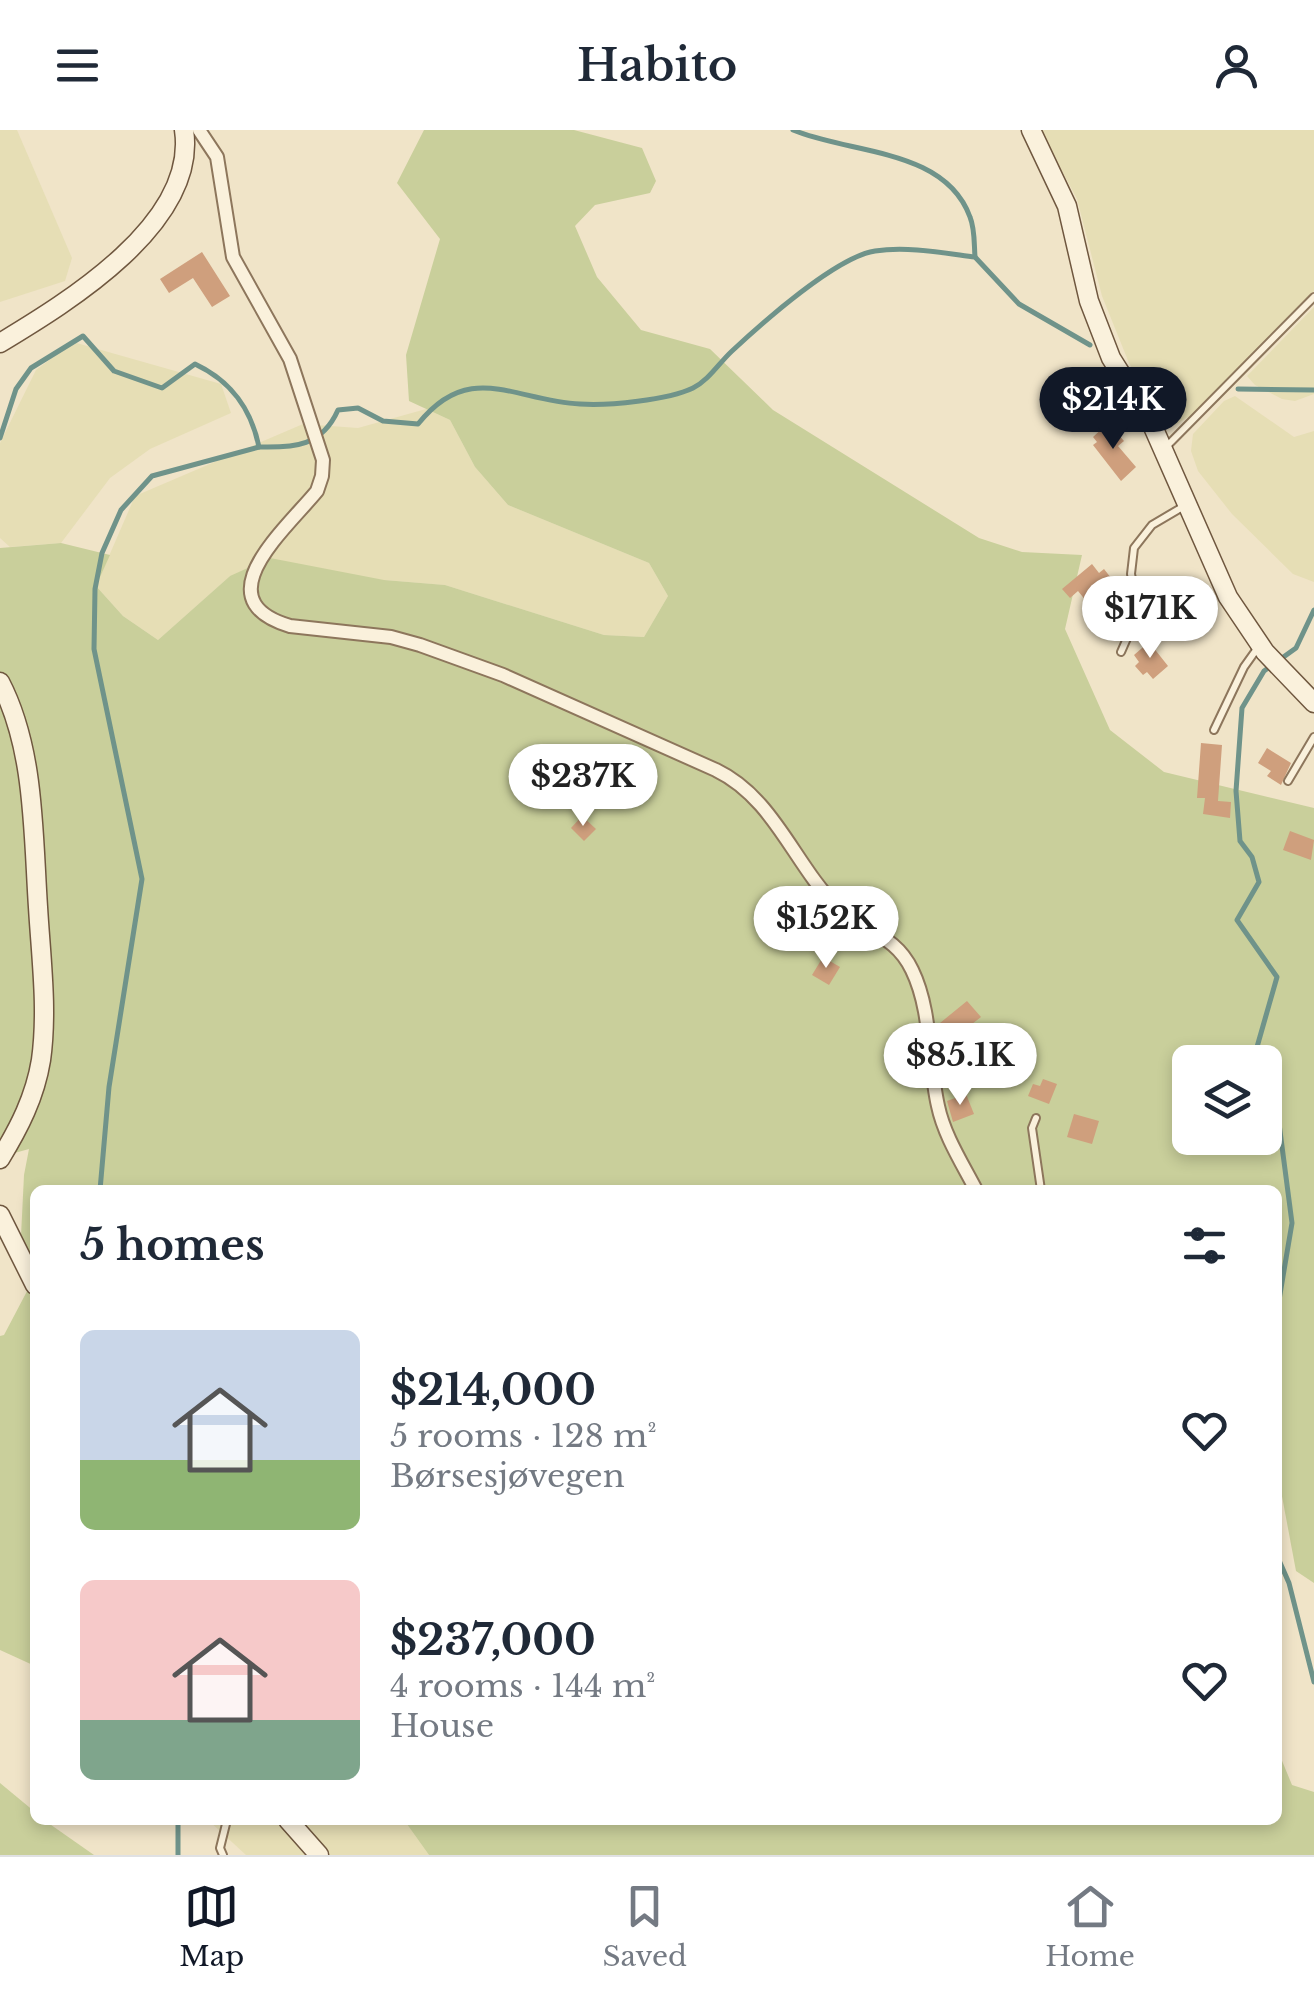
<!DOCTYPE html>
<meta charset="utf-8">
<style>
:root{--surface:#fff;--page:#f2f2f3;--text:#1f2937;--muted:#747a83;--line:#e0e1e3;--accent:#111827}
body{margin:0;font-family:"Libre Baskerville",serif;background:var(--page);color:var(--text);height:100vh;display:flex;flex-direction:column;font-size:38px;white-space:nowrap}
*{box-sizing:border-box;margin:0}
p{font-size:32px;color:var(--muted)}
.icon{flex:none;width:55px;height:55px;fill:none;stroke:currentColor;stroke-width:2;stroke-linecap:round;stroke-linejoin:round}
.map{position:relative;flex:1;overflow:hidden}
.side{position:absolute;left:30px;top:1055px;width:1252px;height:640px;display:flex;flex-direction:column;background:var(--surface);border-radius:15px;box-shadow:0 5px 15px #0003}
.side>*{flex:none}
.controls{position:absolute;left:1172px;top:915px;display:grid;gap:20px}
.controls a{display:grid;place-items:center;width:110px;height:110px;border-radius:15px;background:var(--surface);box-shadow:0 5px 15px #0003;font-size:50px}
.price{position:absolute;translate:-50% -85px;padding:0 22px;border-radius:35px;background:#fff;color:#222;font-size:32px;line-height:65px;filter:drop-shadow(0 2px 5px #0008)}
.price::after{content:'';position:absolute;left:50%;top:60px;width:30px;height:22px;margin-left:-15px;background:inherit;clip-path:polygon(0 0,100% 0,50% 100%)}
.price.active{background:var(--accent);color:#fff}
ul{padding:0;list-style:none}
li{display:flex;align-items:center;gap:30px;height:250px;padding:0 50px}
li span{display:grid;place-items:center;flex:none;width:280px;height:200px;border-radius:15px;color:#555}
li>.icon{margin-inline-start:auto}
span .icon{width:120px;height:120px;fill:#fffc;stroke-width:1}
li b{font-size:42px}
h2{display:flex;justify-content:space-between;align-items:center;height:120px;padding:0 50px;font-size:42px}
header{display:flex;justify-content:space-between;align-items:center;height:130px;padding:0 50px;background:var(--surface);font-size:45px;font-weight:600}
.dock{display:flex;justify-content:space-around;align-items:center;height:140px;border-top:2px solid var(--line);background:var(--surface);font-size:28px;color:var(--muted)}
.dock a{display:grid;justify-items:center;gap:5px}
.dock .active{color:var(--accent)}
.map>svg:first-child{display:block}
.farmland{fill:#e6deb5}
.green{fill:#c9cf9b;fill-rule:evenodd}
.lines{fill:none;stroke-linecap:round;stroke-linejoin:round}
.stream{stroke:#6f938a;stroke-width:5}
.building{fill:#cf9f7d}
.lane-casing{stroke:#8d765c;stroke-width:10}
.street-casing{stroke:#8d765c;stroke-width:16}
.secondary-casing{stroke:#6f573f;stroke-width:21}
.lane{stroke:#faf1dc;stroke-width:6}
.street{stroke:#faf1dc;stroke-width:12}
.secondary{stroke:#faf1dc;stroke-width:18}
</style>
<header><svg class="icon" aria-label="menu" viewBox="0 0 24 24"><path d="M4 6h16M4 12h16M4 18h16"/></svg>Habito<svg class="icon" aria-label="person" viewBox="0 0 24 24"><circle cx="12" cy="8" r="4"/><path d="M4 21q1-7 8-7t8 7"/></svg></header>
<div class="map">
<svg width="1314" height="1725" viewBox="0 0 1314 1725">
<rect width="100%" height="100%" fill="#f0e4c8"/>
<g class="farmland">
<path d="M0,0H17L72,128L65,151L0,172Z"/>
<path d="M1040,0H1314V161L1195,283L1175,295L1163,289L1129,233L1102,166L1077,69Z"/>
<path d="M1314,177V264L1295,271L1282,269L1255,255L1247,246Z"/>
<path d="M73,212L221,254L231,283L150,319L110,348L61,413L10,417L0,408V313L36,240Z"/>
<path d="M1235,266L1294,307L1314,301V452L1293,444L1232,384L1198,341L1191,321L1193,304L1224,271Z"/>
<path d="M426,279L450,290L475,337L508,375L649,433L668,466L644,507L604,505L445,455L384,450L230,446L158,510L123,486L96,456L135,366L303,294L358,298Z"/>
<path d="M208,1690H404L429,1725H246Z"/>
</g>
<g class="green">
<path d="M424,0H574L642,18L656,51L650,63L595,75L575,96L597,147L641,200L710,219L773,280L979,408L1022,422L1082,425L1065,499L1110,600L1164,642L1314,678V1453L1296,1441L1278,1345V1060H35V1138L21,1106L24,1045L29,1019L0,1027V418L61,413L110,425L96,456L123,486L158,510L230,446L270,428L384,450L445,455L604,505L644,507L668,466L649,433L508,375L475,337L450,290L409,271L406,225L440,109L397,53ZM1190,932H1265V1008H1190Z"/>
<path d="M35,1146V1536L0,1520V1206L4,1205Z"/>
<path d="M1278,1621L1292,1655L1314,1662V1725H429L404,1690H1278Z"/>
<path d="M0,1653L35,1682V1690H44L94,1725H0Z"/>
</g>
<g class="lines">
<g class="stream">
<path d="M793,0C850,24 945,18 970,87C975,99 974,114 975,127"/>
<path d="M1238,259L1314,260"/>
<path d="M0,308L16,259L31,238L83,206L114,241L162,258L195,234C231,251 251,278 259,317C295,318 322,316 338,280L358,278L383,291L418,294C470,229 514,271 580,274C608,276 668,270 693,258C709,250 719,233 732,221C762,193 836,127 875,121C907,116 944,123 975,127L1019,174L1090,215"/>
<path d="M1264,932L1257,917L1277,847L1237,790L1259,752L1252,727L1240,711L1236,661L1242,578L1264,541L1296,518L1314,480"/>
<path d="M1265,935L1274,955L1292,1093L1278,1176"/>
<path d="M100,1060L109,957L142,749L94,519L95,459L102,423L121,380L152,346L259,317"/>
<path d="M1278,1428L1289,1453L1314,1552"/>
<path d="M178,1690V1725"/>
</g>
</g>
<g class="building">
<path d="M202,122L230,166L212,177L193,148L169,163L160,149Z"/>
<path d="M1108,293L1124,311L1118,316L1136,337L1121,351L1093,315L1097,312L1093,307Z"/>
<path d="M1092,434L1099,443L1104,439L1122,462L1118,466L1131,482L1127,491L1112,503L1107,497L1101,501L1093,492L1099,487L1078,461L1070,468L1062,459Z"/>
<path d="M1149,512L1168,536L1153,549L1147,542L1143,545L1135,536L1139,532L1134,525Z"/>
<path d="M1201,613L1222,615L1218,671L1231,672L1230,688L1203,684L1205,668H1197Z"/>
<path d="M1267,618L1291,633L1281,655L1267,646L1271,641L1258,633Z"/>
<path d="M582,686L596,699L584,711L571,698Z"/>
<path d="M1290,701L1314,710L1311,730L1283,720Z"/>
<path d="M823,827L840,837L829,855L812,845Z"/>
<path d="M967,871L981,887L972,894L986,933L972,939L958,906L954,909L940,893Z"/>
<path d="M1043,949L1057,954L1049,974L1028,966L1033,954L1040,956Z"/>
<path d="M966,964L974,984L953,992L947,971Z"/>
<path d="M1074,984L1099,991L1092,1014L1067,1007Z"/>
</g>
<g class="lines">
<g class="lane-casing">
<g id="lane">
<path d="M1165,318L1314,167"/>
<path d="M1121,522L1139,481L1131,444L1134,418L1152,395L1186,375"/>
<path d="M1214,600L1244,537L1259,516"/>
<path d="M1288,651L1314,607"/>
<path d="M1036,988L1032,998L1041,1060"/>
<path d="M223,1725L220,1718L227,1690"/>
</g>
</g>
<g class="street-casing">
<path id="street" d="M199,0L217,27L233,127L290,229L323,330L322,346L317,361C285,400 202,470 290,496L391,507L420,515L503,545L716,640C774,668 794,734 837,777C863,804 894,802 912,840C932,881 928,932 938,976C944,1005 962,1033 976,1060"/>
</g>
<g class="secondary-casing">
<g id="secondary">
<path d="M1031,0L1067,76L1089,171L1111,228L1150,290L1228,467L1265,522L1314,573"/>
<path d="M0,213C68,172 198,93 184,0"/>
<path d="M0,552C35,619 33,703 38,777C41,828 48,880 41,930C35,967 19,998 0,1029"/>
<path d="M0,1085L35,1155"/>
<path d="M288,1690L319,1725"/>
</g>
</g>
<use href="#lane" class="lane"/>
<use href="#street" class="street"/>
<use href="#secondary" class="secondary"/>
</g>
</svg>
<div class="controls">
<a><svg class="icon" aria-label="layers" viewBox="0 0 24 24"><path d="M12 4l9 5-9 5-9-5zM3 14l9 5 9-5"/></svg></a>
</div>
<b class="price active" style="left:1113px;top:322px">$214K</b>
<b class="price" style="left:1150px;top:531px">$171K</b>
<b class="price" style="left:583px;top:699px">$237K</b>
<b class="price" style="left:826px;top:841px">$152K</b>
<b class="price" style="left:960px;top:978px">$85.1K</b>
<section class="side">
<h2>5 homes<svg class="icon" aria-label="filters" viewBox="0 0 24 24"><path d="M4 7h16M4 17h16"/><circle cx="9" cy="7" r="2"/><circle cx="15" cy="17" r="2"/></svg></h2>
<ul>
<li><span style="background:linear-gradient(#c9d6e8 65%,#8fb573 0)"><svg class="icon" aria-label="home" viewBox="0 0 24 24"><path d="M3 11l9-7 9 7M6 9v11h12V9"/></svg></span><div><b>$214,000</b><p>5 rooms · 128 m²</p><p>Børsesjøvegen</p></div><svg class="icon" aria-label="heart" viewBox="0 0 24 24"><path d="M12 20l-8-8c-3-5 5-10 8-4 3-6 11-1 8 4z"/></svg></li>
<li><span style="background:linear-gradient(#f6c9c9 70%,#7fa58c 0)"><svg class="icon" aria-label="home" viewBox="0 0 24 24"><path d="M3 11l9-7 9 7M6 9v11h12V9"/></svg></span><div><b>$237,000</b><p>4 rooms · 144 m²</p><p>House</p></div><svg class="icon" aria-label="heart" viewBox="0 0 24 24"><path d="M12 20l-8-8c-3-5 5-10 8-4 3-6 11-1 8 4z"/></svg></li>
</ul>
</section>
</div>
<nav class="dock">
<a class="active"><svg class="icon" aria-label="map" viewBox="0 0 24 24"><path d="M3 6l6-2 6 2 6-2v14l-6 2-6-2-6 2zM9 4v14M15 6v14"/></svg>Map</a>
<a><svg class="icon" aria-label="saved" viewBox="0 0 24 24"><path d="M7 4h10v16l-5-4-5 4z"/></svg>Saved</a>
<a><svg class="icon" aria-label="home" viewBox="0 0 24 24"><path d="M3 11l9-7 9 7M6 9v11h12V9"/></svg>Home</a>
</nav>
